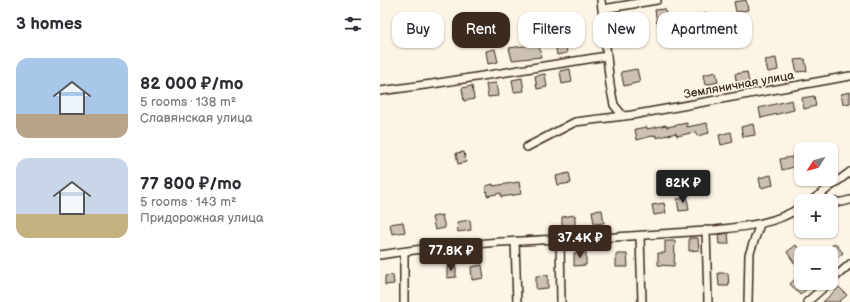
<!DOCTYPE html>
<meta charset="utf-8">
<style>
:root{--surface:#fff;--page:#f2f2f3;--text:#2b2b33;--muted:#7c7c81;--accent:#3b2a1e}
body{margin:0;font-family:"Balsamiq Sans",sans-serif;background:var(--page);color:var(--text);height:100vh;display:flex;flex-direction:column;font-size:15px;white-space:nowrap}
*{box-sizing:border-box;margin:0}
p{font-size:13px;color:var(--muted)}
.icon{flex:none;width:22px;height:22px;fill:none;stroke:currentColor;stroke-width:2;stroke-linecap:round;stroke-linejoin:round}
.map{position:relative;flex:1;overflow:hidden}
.drawer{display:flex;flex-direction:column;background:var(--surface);width:380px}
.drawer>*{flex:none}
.guide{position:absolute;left:12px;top:12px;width:380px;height:36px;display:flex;gap:8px}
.needle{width:26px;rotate:233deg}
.tools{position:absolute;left:414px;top:142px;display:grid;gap:8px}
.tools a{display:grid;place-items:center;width:44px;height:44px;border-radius:8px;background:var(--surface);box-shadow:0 1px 3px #0004;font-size:20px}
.price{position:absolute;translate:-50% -34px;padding:0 9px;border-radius:4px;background:var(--accent);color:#fff;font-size:13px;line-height:26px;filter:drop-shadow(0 1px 2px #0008)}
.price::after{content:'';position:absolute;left:50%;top:24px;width:12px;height:9px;margin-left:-6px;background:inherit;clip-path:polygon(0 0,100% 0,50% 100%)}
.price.active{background:#222;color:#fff}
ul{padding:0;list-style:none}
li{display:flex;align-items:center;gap:12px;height:100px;padding:0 16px}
li span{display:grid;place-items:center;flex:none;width:112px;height:80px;border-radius:12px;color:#555}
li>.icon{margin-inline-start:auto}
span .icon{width:48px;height:48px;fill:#fffc;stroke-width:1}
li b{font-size:17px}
h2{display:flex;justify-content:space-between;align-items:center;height:48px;padding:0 16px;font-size:17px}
.pill{padding:0 14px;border-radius:12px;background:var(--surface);box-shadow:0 1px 3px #0004;font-size:14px;line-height:36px}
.pill.active{background:var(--accent);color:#fff}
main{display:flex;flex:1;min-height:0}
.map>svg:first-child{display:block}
.building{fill:#ccc2b3;stroke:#3b2a1e}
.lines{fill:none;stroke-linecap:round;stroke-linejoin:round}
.street-casing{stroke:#3b2a1e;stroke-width:10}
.street{stroke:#fcf5e5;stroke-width:7}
.labels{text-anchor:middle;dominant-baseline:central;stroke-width:3;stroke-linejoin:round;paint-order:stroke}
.street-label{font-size:12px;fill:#3b2a1e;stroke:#fcf5e5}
</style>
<main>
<section class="drawer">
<h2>3 homes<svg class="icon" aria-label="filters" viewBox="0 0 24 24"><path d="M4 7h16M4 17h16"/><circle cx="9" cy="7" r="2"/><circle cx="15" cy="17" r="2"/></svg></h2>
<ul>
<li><span style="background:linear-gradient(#a9c7e8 70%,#b9a48a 0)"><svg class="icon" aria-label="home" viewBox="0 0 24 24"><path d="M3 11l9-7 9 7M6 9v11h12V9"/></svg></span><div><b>82 000 ₽/mo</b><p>5 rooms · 138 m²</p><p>Славянская улица</p></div></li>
<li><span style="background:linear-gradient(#c9d6e8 70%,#c2b280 0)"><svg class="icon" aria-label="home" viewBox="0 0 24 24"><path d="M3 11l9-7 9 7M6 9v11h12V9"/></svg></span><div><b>77 800 ₽/mo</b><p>5 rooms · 143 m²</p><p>Придорожная улица</p></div></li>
</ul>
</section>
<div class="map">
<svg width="470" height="302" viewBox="0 0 470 302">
<rect width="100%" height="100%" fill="#fcf5e5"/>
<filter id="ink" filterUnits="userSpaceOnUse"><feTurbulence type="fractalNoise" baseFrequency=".025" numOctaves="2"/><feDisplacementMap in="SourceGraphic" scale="8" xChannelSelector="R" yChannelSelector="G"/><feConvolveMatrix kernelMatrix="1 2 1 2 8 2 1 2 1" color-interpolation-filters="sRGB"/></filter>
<g filter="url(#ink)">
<g class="building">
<path d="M366,0L368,10L356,12L354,2Z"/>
<path d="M285,9L287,22L277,23L275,10Z"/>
<path d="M327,13L329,23L317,26L315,16Z"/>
<path d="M185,40L187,53L177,55L175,42Z"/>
<path d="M159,44L161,57L132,60L129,48Z"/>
<path d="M115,49L118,62L108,64L106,51Z"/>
<path d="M396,58L398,70L388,72L385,60Z"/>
<path d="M425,59L427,71L417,72L414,60Z"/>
<path d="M190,69L192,82L182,84L180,71Z"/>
<path d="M257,69L260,82L244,86L241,72Z"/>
<path d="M336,72L338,82L325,85L323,75Z"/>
<path d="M367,72L369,82L357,85L355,74Z"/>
<path d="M165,74L167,87L157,89L155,76Z"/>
<path d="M142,78L144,91L134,92L132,80Z"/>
<path d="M116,83L118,96L108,97L106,84Z"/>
<path d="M92,86L94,99L84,101L82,88Z"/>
<path d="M470,92V103L463,104L461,94Z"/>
<path d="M434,96L436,106L424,109L422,98Z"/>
<path d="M412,100L414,110L381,118L379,108Z"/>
<path d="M307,123V127L327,123L329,133L317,136L316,132L297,136L296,133L276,138V135L257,140L255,129L267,127V129L286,125L287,127Z"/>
<path d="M373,124L375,135L363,137L361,127Z"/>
<path d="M351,132L353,142L341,145L339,135Z"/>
<path d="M84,152L86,162L78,164L76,153Z"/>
<path d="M412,157L414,167L402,170L400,159Z"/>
<path d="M189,173L191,183L178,185L176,176Z"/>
<path d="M391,175L393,185L381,188L379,178Z"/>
<path d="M139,182L141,194L121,197V193L107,196L106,186L113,184V186Z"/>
<path d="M307,198L309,210L299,211L297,199Z"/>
<path d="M284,203L286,213L274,215L272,205Z"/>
<path d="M222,210L224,223L214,224L212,211Z"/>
<path d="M62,215L65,228L55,230L52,217Z"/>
<path d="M195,215V225L182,227V217Z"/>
<path d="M90,220L91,230L78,232L77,222Z"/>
<path d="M23,222L25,232L12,234L10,224Z"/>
<path d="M348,233L349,244H339L338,235Z"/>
<path d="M309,238H318L319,250L309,251Z"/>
<path d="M285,241H295L294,266L278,265V253H285Z"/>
<path d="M455,243L463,253L456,259L447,249Z"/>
<path d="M416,245L421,252V260L415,264L407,252Z"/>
<path d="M206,252V265L194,266V253Z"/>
<path d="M236,254H247L248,267H236Z"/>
<path d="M102,265L104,278L92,280L91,267Z"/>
<path d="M67,267H76V277L67,278Z"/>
<path d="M338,273H348L349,286H339Z"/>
<path d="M13,275L14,284L5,285V276Z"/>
<path d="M168,275V288L156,289V276Z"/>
<path d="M418,276L421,278V283H425L429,287L420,295L410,284Z"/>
<path d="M459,287L467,295L459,302H443Z"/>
</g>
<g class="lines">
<g class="street-casing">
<g id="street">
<path d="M221,0L230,85L234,105L243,116"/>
<path d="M223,9L277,0"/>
<path d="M0,91L52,84L227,56"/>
<path d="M147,147L195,122L252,115L470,76"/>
<path d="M431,201L470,172"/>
<path d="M451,202H462L470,200"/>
<path d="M326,230L328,302"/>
<path d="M260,236L262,302"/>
<path d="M180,240L181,302"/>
<path d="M135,241L137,302"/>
<path d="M24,252V302"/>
<path d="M0,255C78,242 157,240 235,237C265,235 295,233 325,231C359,227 392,226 421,207"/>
<path d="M451,281L470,264"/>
<path d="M368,302L369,255L380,224"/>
<path d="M427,302L449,283"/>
</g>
</g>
<use href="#street" class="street"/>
</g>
</g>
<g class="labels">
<g class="street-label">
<text transform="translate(359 85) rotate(-10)">Земляничная улица</text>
</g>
</g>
</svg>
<div class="tools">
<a><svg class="needle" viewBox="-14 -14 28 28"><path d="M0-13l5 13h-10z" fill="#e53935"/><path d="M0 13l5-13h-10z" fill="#7c7c81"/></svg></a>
<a>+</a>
<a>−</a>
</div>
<b class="price active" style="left:303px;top:204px">82K ₽</b>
<b class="price" style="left:200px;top:259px">37.4K ₽</b>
<b class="price" style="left:71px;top:272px">77.8K ₽</b>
<div class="guide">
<a class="pill">Buy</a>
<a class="pill active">Rent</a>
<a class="pill">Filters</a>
<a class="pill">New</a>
<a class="pill">Apartment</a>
</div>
</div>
</main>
